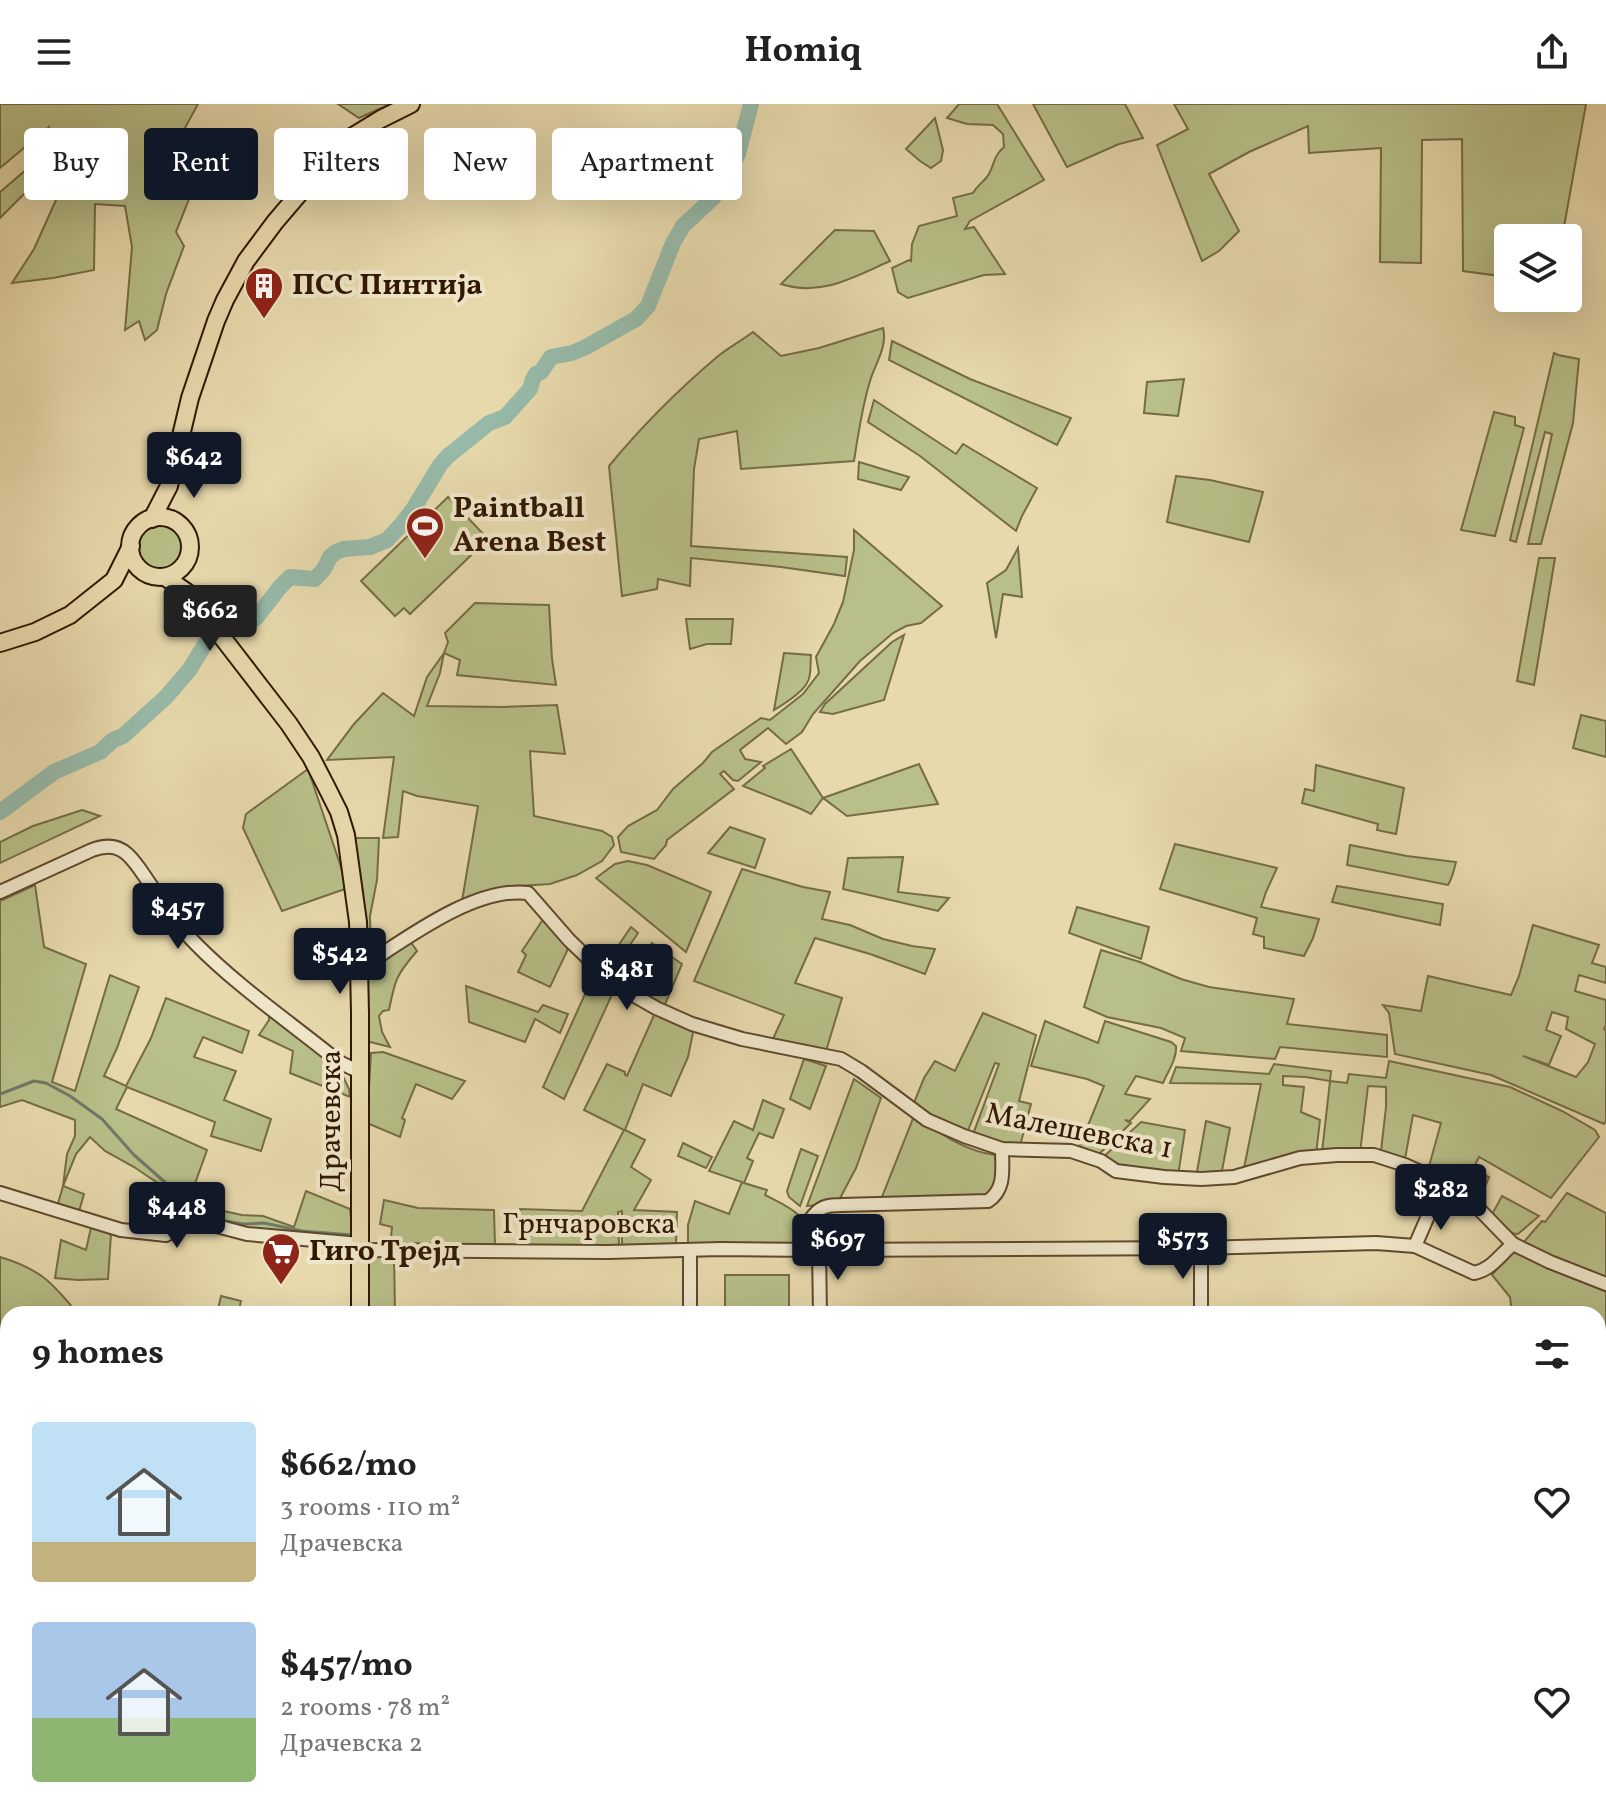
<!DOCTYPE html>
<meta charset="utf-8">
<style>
:root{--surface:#fff;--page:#f6f6f6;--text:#222;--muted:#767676;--accent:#111827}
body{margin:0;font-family:Vollkorn,serif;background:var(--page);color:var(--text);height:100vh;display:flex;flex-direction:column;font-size:30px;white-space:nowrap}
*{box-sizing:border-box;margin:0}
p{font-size:26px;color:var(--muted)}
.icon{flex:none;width:44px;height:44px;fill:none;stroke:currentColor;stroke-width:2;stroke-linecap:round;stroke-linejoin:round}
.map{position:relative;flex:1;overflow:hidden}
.panel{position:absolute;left:0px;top:1202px;width:1606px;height:514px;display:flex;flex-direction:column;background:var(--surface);border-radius:24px 24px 0 0;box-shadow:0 8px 32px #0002}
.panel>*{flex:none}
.guide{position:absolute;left:24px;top:24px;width:800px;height:72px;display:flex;gap:16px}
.controls{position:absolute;left:1494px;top:120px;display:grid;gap:16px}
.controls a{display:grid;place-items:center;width:88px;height:88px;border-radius:8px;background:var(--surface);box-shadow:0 8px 32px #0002;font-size:40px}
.price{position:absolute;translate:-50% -68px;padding:0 18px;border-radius:8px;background:var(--accent);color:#fff;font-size:26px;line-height:52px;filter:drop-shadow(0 2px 4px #0008)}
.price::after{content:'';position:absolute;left:50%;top:48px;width:24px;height:18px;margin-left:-12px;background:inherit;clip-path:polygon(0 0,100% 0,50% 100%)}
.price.current{background:#222;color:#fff}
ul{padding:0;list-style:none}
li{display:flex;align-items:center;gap:24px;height:200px;padding:0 32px}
li span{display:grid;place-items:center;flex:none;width:224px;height:160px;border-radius:8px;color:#555}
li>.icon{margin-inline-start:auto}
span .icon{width:96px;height:96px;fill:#fffc;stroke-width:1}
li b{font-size:34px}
h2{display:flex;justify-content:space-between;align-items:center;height:96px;padding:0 32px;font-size:34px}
.pill{padding:0 28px;border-radius:8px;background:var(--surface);box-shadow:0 8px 32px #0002;font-size:28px;line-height:72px}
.pill.current{background:var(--accent);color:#fff}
header{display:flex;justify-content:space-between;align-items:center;height:104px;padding:0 32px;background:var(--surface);font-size:36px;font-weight:700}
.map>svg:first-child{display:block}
.green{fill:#b8bf88;stroke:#756c46;stroke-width:2;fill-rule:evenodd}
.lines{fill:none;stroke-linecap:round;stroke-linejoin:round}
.stream{stroke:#6f7967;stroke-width:3}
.river{stroke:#97baa9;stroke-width:16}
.minor-casing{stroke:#5f482d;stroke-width:16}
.major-casing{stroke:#321803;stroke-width:20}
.minor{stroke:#efe6c9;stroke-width:12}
.major{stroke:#e7d9ac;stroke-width:16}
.labels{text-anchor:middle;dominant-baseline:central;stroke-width:8;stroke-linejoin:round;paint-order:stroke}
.poi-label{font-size:30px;font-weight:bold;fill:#321803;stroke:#efe6c9;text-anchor:start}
.street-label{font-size:30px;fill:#321803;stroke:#efe6c9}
</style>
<header><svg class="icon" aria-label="menu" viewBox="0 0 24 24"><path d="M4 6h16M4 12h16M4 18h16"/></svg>Homiq<svg class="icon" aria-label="share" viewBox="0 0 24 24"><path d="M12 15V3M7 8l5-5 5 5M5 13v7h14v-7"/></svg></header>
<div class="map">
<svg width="1606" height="1715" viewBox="0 0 1606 1715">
<rect width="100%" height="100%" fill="#e7d9ac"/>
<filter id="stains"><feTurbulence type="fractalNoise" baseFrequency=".0025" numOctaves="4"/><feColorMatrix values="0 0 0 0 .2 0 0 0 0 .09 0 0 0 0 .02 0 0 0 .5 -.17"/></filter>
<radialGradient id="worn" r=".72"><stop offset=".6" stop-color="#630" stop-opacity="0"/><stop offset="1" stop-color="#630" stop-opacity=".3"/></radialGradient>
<g class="green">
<path d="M0,0H198L180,33L198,44L204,57L176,128L184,142L166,190L157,226L145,236L139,217L125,226L132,143L125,102L95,100L94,166L53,174L12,179L34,145L56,96L37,77L0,114V88L34,59L50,31L49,23L0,64Z"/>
<path d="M338,0H390L359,14Z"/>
<path d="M959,0H997L1044,76L970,117L965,125L974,123L1005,170L984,171L908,194L898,188L892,164L909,156L911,157L912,140L919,122L957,112L953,94L973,89C977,82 982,79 987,73C995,62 992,53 1004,43L1003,30L993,21L967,20L947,14Z"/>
<path d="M1033,0H1125L1143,34L1119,40L1067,63Z"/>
<path d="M1174,0H1586L1562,134H1508V173L1463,167L1462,35L1422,36L1421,159L1380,158L1381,44L1309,49L1308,22L1249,48L1209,70L1239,127L1219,147L1202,157L1157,41L1188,25Z"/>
<path d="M935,14L943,46L941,57L931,64L920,57L906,45Z"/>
<path d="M835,126L874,127L890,157C854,173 821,193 781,180Z"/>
<path d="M883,224C888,242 875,260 870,277C862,303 858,331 854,357L741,365L737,327L699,335L694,365L691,442L847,453L845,472L781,463L691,454L690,482L658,475L657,485L622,492L609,362C641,323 678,286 717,253C728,244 741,237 753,228L781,252L819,244Z"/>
<path d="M892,237L970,275L1071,314L1057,341L889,256Z"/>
<path d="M1554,249L1558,251L1579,255L1573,319L1541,440H1528L1552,330L1545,328L1516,438L1510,436Z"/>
<path d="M1184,275L1178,312L1144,309L1147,278Z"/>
<path d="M874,296L956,350L963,340L1037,384L1022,412L1016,427L920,352L868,318Z"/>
<path d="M1494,308L1515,313V321L1524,324L1495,432L1461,426Z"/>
<path d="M859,358L909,373L901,386L858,375Z"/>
<path d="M1176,372L1210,376L1263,388L1249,438L1167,418Z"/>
<path d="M448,393L488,435L410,510L404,504L395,512L361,477Z"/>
<circle cx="160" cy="443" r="25"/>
<path d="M854,426L942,502L921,519L906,522L893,529L860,557L813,610L802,628L786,640L768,624L740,646L745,655L761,658L738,677L733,676L724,667L720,670L734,685L667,736L666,741L654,755L621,748L618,733L628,722L657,706L673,685L703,659L712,648L761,614L770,616L803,590L819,569L816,553L834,520L843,498L854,446Z"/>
<path d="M1018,444L1022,493L1003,490L996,534L987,479L1006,466Z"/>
<path d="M1539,454H1555L1534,581L1517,577Z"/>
<path d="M475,499L549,501L552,555L556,581L457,571L460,556L444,549L440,569L427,602L502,603L557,601L565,650L530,647L534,712L602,727L612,733L614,741L602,757L577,771L550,780L518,782L462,797L478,702L417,692L403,687L398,733L383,734L394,653L327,656L354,620L383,589L414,612L427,573L444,549L448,538L445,529Z"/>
<path d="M686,515H733L731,540H707L690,545Z"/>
<path d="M904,531L884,596L833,610L820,608L825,600L892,538Z"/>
<path d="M784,549L811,551C810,560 812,572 807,579C801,590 784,600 774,606Z"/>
<path d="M1581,611L1606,617V653L1573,644Z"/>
<path d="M791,645L823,694L919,660L938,700L847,712L823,694L811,710L801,705L743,682L765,664L763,662Z"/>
<path d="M1316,661L1404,684L1396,730L1377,726L1378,720L1302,699L1305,685L1314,687Z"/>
<path d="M308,665L344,772L345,785L282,807L243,724L246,710Z"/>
<path d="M82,706L100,712L0,759V738L33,722Z"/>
<path d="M730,723L765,735L755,764L708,749Z"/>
<path d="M357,734H379L377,776L370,812L371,846L367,849L365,841L363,789L354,736Z"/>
<path d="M1175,740L1277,764L1266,788L1261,803L1319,815L1313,834L1304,852L1264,844V833L1253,830L1257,814L1160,785Z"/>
<path d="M1350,741L1407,752L1456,758C1454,766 1452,775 1448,781L1347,761Z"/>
<path d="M903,753L898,788L949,794L938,807L843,785L848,754Z"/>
<path d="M628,757L647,761L711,788L686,848L596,774L615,760Z"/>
<path d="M742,765L803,783L830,788L822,815L850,821L883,835L912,842L935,845L925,870L870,850L815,834L795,879L842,894L826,947L771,939L784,911L694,877Z"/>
<path d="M35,781L44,843L86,860L52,978L75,987L110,871L139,883L117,944L104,972L126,982L151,934L166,894L249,927L242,949L203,933L194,953L236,967L224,996L271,1015L261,1047L211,1032L215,1018L127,983L116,1005L207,1046L192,1088L205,1103L242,1111L263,1112L294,1123L306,1087L350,1105L353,1132L349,1135L219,1121L179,1102L165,1084L134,1063L105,1047L90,1033L76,1050L63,1082L84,1090L78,1111L57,1103L63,1082L67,1050L75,1032V1016L22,996L0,1003V797Z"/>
<path d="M1337,782L1443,800L1440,821L1332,798Z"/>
<path d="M1077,803L1149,823L1141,855L1069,829Z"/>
<path d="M544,814L567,842V847L550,883L518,868L526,851L522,847Z"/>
<path d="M1533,821L1599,841L1592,859L1606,863V879L1579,871L1575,887L1606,896V921L1604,925L1606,926V1017L1604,1020L1491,971L1395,950L1389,909L1383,901L1421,907L1428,872L1511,891L1519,872ZM1552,908L1568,913L1566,925L1595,940L1588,958L1576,973L1523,952L1549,961L1561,932L1546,926Z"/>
<path d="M631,823L638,829L610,871L603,864Z"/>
<path d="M410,837L417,847C396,871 395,876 389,906L383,907L379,912L382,928L390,943L370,938L365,934L367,871Z"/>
<path d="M652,839L682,860L663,905L625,883Z"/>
<path d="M1101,846L1140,858L1181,875L1209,883L1294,895L1287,920L1387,931V953L1280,943L1275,955L1181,947L1185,934L1161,924L1107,913L1084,903Z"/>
<path d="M595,868L615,884L564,995L543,983Z"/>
<path d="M466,882L538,908L543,901L568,910L560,929L535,915L525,938L469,918Z"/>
<path d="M269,909L340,966L349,985L350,993L290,969L293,947L259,931L269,916Z"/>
<path d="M655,909L667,916L694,924L688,953L671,992L643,980L625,1026L645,1036L631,1063L651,1076L634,1106L677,1108L676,1141H622V1107L618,1108L619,1142H520V1105L582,1107L624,1026L584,1006L607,960L625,968V971L627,972Z"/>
<path d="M983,909L1036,931L1019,997L1031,1000L1020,1042L986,1039L972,1033L999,960L995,959L967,1029L933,1013L913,1001L924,974L935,957L955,967Z"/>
<path d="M1045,917L1098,939L1105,917L1171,938L1176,942C1177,955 1168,967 1163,979L1136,972L1125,990L1150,995L1130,1017L1125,1016L1131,1019L1096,1053L1078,1046L1104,982L1087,975L1031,962Z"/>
<path d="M383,948L465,977L452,995L416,980L402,1014L405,1016L400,1033L367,1019L371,949Z"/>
<path d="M804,955L826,962L810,1005L790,995Z"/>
<path d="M1389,957L1510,983L1562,1007L1595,1026L1599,1033L1551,1094L1479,1053L1473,1065L1489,1073L1477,1102L1428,1066L1441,1019L1413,1011L1405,1055L1381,1047L1386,1003V983L1368,982L1360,1049L1322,1048L1330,977L1306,973L1283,972V981L1304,983L1301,1008L1320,1016L1316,1050L1243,1069L1261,980L1170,979L1176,963L1269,970L1274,960L1331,967L1330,977L1347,979L1349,970L1386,974Z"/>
<path d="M854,975L881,994L856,1064L838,1098L807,1102Z"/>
<path d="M763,996L784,1005L773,1034L759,1029L747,1054L753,1057L744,1079L767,1086L765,1091C794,1106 802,1107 814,1140H714L688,1142V1121L695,1097L729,1110L742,1078L709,1067L734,1017L753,1026Z"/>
<path d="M914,1012C940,1029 964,1047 995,1051L998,1082L994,1091L880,1098Z"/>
<path d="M1206,1017L1230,1024L1221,1072L1196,1073Z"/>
<path d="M1141,1018L1185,1026L1178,1072L1147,1070L1100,1056Z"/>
<path d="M683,1039L712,1053L706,1064L678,1052Z"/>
<path d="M801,1045L818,1052L800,1102L789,1093L787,1087Z"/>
<path d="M1567,1089L1606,1109V1175L1522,1140L1542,1117L1545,1118Z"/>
<path d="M1502,1092L1539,1112L1518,1130L1508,1129L1490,1114Z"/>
<path d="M384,1096L418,1104L494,1106L495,1142L390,1143L392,1123L380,1120Z"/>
<path d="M92,1119L108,1126L111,1130L108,1175L78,1176L55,1174L61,1136L86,1146Z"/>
<path d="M360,1146L394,1148L395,1210H359Z"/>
<path d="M1511,1148H1521L1606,1187V1309L1598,1308V1210H1512L1510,1193L1492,1171Z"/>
<path d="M0,1153C40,1165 52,1178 78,1210H8V1704L0,1699Z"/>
<rect x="725" y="1171" width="64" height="39"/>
<path d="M221,1192L241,1197L238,1210H217Z"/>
<path d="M1604,1511H1606V1561L1598,1558L1600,1517Z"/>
<path d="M18,1708H141V1715H52Z"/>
<path d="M1521,1708H1553L1562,1715H1521Z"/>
</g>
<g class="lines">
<g class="stream">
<path d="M0,990L34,977L46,979L70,992L102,1015L134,1051L183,1094L220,1116L243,1120L264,1119L302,1127L352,1131"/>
<path d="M1598,1375L1606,1298"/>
<path d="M1565,1715V1708"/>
</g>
<path class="river" d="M0,708L54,668L100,648L113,636L123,632L166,593L190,565L205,540L212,532L227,525L244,521L256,514L280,483L290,473L315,475L324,465L330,453L336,448L344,445L370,443L387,436L401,421L414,404L440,361L448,352L489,319L505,313L530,285L533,275L536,270L541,268L551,253L572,249L586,243L636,215L648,202L673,139L683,122L713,94L738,50L751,0"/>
<g class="minor-casing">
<g id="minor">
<path d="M0,788L92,746C105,741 117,741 127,750C136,758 143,770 150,780C164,800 177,821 195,839C235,880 284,914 329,950L341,959L360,968"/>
<path d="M359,865C403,837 474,782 528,789L569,836L594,860L623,885L656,904L692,920L742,935L841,955L861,967L927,1016L964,1032L1002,1045L1071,1047L1101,1057L1116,1067L1164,1073L1201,1075L1234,1073L1300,1054L1337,1051H1374L1405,1061L1443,1078L1476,1102L1513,1140L1550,1158L1606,1180"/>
<path d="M0,1089L121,1126L166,1131L190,1115L247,1130L360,1140"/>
<path d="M1415,1142L1434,1098"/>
<path d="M1201,1144V1210"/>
<path d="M360,1146L608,1148L721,1145L819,1146L1201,1144L1376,1139L1415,1142L1474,1169C1491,1166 1500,1151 1513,1140"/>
<path d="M690,1146V1210"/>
<path d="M820,1210L819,1146L810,1116C819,1103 826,1101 841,1101L988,1097C1006,1085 1002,1065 1002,1045"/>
<path d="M310,1708L311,1715"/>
<path d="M693,1708V1715"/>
<path d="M823,1708V1715"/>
<path d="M1477,1708V1715"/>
<path d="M0,1709L9,1715"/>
<path d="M1204,1715V1708"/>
</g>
</g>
<g class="major-casing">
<g id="major">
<circle cx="160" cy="443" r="30"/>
<path d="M152,415L169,382L190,294L216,217L225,196L246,157L275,118L333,50L353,32L381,15L411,0"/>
<path d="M165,473L188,489L289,620L311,653L326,682L339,708L346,731L358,818L360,909V1210"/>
<path d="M0,539L35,528L70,511L114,476L131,442"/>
<path d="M297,1715L299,1708"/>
</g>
</g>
<use href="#minor" class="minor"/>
<use href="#major" class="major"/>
</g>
<defs>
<g id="building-pin" transform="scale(2)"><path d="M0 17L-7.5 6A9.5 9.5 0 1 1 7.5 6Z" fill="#8f2418" stroke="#efe6c9"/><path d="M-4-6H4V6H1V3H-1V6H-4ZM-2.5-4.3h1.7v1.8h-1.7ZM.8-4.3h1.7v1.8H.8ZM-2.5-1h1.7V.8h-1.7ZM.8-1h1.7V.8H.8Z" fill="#fff"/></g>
<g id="stadium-pin" transform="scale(2)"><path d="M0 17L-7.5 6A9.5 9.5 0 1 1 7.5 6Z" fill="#8f2418" stroke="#efe6c9"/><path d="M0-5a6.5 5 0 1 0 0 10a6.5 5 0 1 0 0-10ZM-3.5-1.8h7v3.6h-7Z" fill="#fff"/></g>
<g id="supermarket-pin" transform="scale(2)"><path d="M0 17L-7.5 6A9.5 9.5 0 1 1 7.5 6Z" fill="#8f2418" stroke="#efe6c9"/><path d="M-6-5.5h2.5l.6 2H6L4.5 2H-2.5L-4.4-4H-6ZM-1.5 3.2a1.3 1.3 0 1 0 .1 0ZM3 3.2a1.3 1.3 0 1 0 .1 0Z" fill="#fff"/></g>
</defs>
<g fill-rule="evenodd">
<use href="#building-pin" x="264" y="182"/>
<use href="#stadium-pin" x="425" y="422"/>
<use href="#supermarket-pin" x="281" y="1148"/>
</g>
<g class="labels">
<g class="poi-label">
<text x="292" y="182">ПСС Пинтија</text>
<text x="453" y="405">Paintball<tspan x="453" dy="34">Arena Best</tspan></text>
<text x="309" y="1148">Гиго Трејд</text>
</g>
<g class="street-label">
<text transform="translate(332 1017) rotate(-90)">Драчевска</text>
<text transform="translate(1079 1028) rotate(11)">Малешевска 1</text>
<text x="589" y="1121">Грнчаровска</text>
</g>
</g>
<rect width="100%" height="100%" filter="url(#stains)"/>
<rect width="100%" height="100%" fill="url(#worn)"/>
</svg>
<div class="controls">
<a><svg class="icon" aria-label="layers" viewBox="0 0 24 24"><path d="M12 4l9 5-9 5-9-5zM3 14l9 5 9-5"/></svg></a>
</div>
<b class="price" style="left:194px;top:396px">$642</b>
<b class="price current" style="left:210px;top:549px">$662</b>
<b class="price" style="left:178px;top:847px">$457</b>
<b class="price" style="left:340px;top:892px">$542</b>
<b class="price" style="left:627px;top:908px">$481</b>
<b class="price" style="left:1441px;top:1128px">$282</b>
<b class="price" style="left:177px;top:1146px">$448</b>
<b class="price" style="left:1183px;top:1177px">$573</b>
<b class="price" style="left:838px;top:1178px">$697</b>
<div class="guide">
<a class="pill">Buy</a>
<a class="pill current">Rent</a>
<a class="pill">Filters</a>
<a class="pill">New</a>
<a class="pill">Apartment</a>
</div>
<section class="panel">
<h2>9 homes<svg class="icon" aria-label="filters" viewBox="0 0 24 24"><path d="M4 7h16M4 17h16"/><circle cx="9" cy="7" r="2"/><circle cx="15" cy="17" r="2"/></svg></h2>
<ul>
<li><span style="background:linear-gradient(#bfe0f5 75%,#c2b280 0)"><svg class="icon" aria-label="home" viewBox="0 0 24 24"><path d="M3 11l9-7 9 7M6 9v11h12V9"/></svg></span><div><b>$662/mo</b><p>3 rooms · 110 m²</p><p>Драчевска</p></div><svg class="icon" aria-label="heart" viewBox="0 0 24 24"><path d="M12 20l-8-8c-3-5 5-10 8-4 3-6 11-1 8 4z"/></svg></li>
<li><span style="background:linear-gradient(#a9c7e8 60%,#8fb573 0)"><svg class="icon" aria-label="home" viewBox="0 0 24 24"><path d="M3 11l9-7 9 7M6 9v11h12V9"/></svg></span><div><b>$457/mo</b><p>2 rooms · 78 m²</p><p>Драчевска 2</p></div><svg class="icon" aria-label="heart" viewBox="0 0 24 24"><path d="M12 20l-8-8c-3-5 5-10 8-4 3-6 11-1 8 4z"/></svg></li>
</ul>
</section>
</div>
